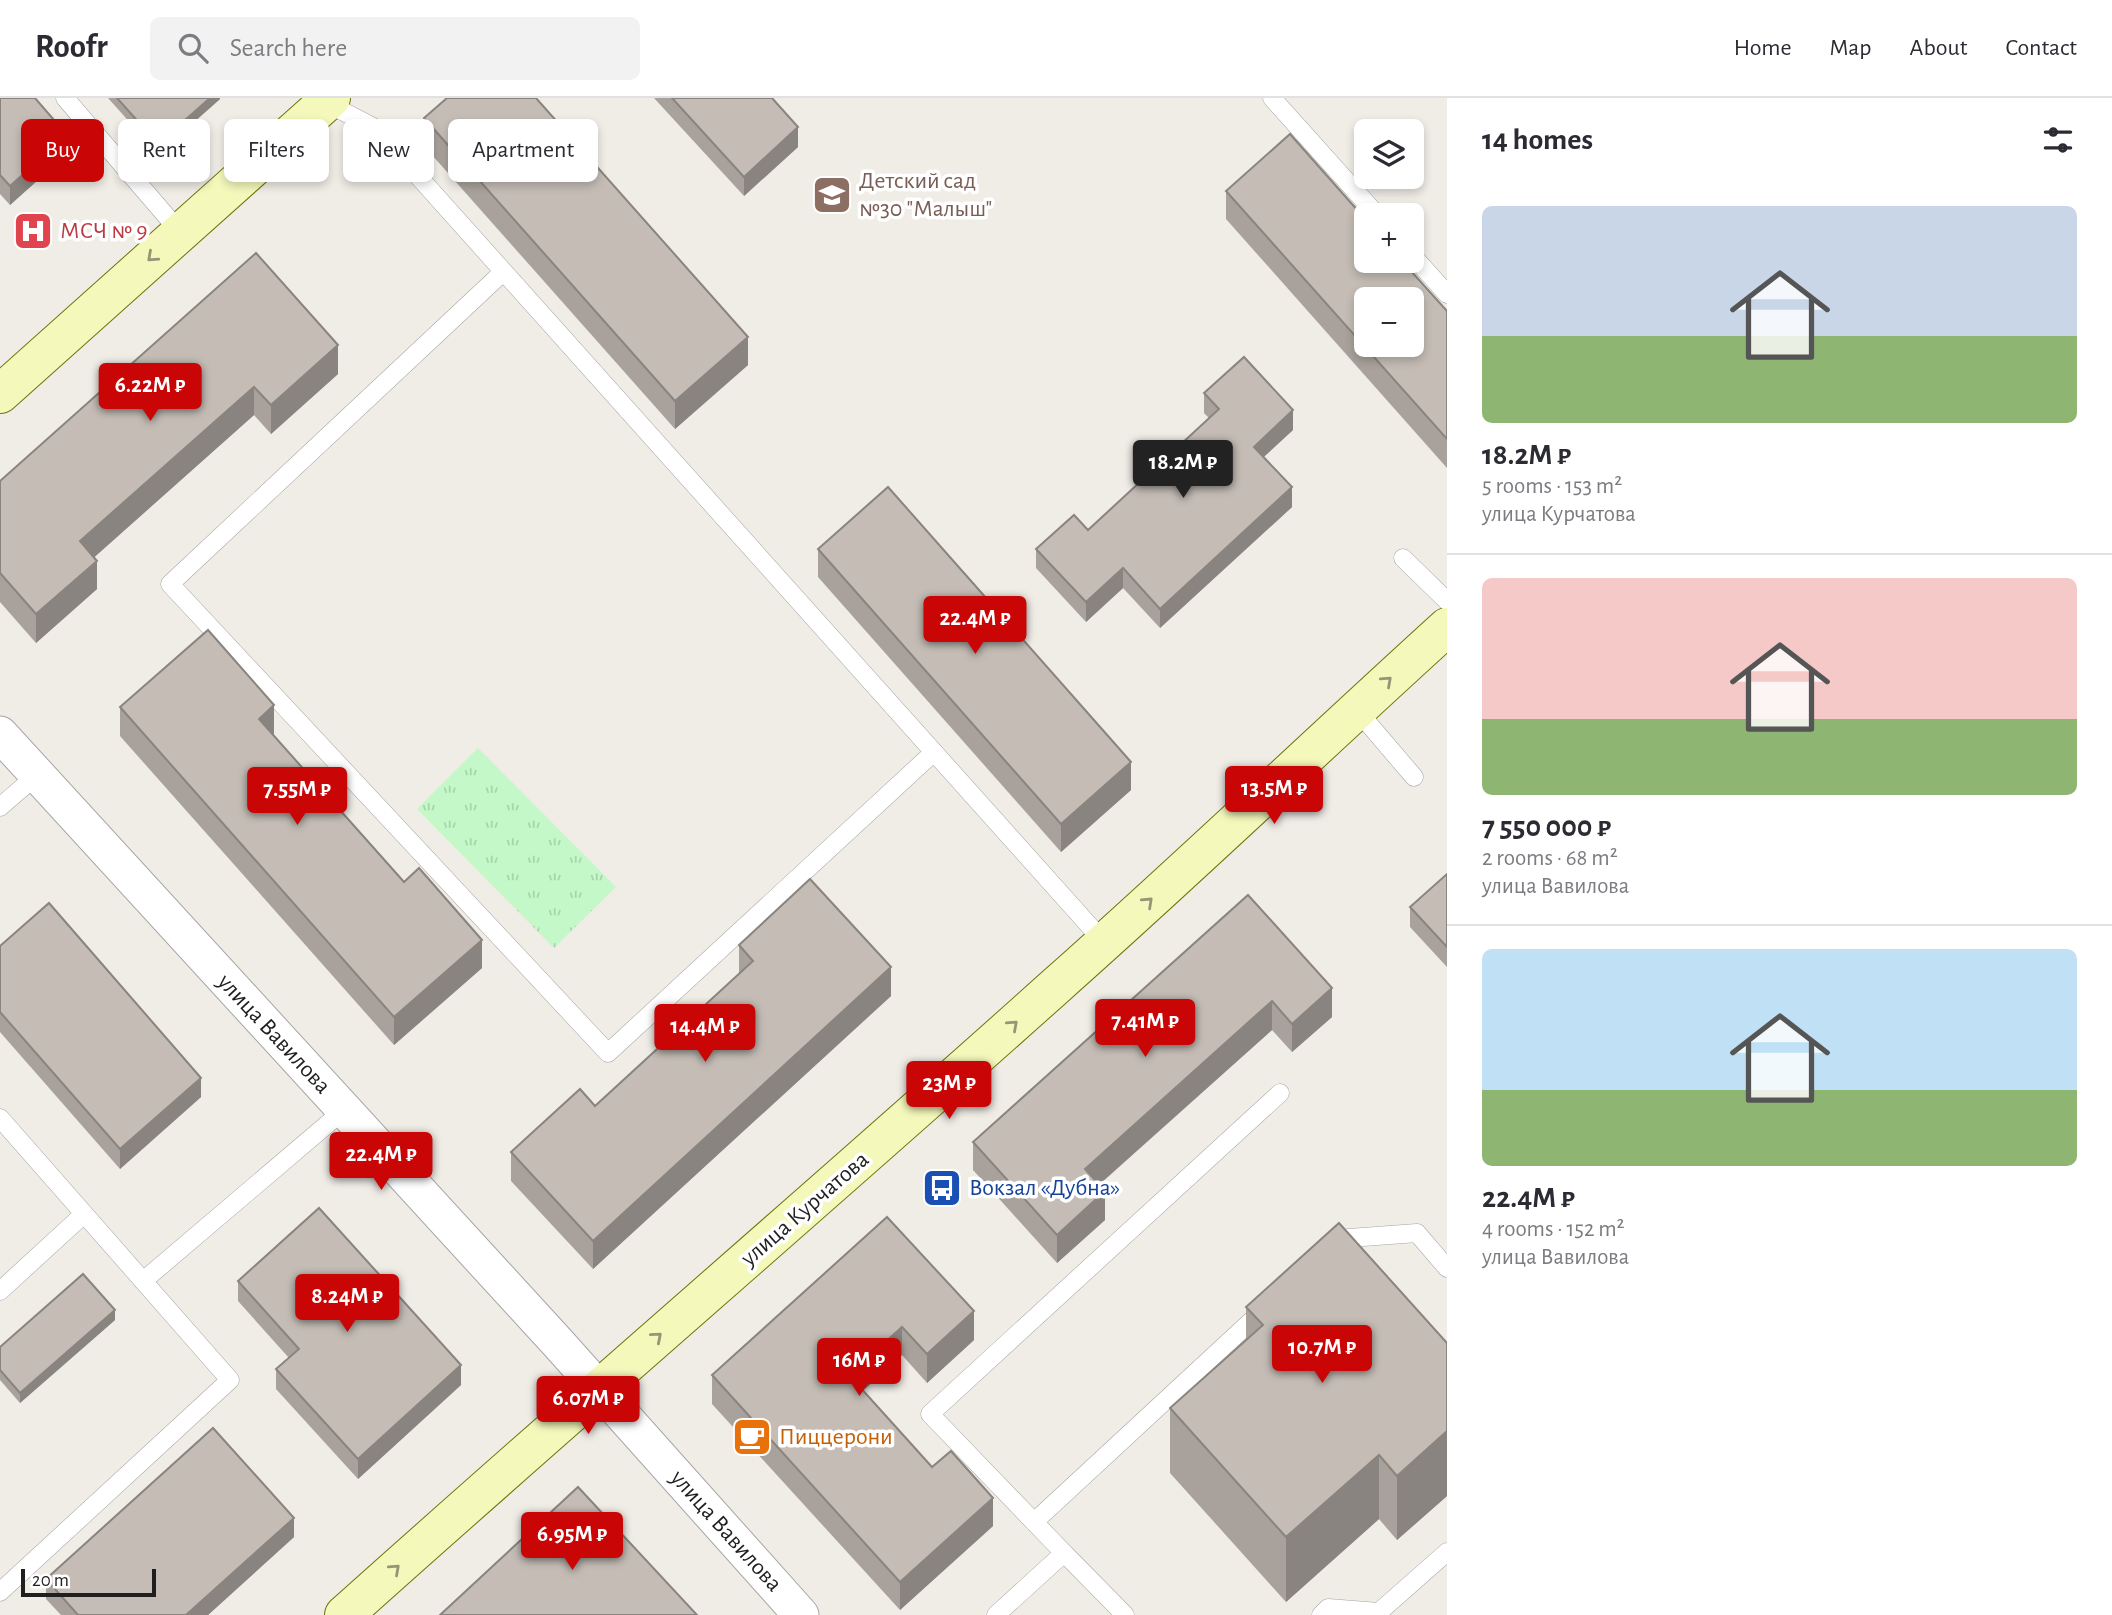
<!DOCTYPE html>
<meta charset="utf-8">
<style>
:root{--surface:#fff;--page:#f2f2f3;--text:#2b2b33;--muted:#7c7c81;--line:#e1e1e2;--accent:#c90506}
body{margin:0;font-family:"Alegreya Sans",sans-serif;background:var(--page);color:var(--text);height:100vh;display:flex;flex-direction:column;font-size:26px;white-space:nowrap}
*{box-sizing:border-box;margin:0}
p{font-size:23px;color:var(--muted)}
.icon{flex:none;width:38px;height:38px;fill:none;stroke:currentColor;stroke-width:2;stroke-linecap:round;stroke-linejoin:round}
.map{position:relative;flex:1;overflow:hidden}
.side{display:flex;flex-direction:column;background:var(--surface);width:665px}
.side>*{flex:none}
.top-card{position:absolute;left:21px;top:21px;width:665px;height:63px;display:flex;gap:14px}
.fabs{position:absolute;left:1354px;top:21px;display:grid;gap:14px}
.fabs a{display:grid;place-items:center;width:70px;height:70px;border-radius:10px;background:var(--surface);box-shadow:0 4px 10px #0003;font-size:35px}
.scale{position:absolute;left:21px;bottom:18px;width:135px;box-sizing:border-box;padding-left:7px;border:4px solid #1f1f1f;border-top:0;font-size:19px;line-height:24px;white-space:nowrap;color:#1f1f1f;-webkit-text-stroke:5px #fff;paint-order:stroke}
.price{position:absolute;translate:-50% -60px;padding:0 16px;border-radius:7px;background:var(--accent);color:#fff;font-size:23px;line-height:46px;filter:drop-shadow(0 2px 4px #0008)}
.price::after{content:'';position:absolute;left:50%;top:42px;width:21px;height:16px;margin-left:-10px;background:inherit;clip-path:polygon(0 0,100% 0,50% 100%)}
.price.on{background:#222;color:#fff}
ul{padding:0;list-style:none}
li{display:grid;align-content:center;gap:14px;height:371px;padding:0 35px}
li+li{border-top:2px solid var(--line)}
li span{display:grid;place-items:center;height:217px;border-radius:10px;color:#555}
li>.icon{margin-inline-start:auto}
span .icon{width:126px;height:126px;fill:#fffc;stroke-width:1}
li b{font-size:30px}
h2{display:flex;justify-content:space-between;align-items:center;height:84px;padding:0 35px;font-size:30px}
.pill{padding:0 24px;border-radius:10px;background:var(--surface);box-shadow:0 4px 10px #0003;font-size:24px;line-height:63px}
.pill.on{background:var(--accent);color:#fff}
header{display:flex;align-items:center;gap:42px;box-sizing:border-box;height:98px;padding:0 35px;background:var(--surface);border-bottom:2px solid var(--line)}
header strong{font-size:33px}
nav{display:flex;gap:38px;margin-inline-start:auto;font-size:24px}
.search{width:490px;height:63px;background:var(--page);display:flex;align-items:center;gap:18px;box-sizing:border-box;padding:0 24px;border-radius:10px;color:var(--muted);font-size:26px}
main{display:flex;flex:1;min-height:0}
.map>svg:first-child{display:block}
.park{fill:url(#park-tufts)}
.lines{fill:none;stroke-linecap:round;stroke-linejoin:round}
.service-casing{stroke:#a6a6a6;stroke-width:19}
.minor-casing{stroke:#a6a6a6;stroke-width:37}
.secondary-casing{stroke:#6a7508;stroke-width:40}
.service{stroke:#fff;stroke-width:18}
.minor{stroke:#fff;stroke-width:35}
.secondary{stroke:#f5f8bb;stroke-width:38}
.wall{fill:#a9a29c}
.shaded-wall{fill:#89847f}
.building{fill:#c4bcb5;stroke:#89847f;stroke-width:2;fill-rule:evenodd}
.oneway{stroke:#959675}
.labels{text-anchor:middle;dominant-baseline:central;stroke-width:7;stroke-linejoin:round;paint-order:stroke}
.education-label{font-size:24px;fill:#785e54;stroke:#fff;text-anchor:start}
.health-label{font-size:24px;fill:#be3a42;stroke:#fff;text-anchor:start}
.street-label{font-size:24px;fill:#1f1f1f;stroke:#fff}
.transit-label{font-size:24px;fill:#164399;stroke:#fff;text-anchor:start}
.food-label{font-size:24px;fill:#c56008;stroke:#fff;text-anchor:start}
</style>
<header>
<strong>Roofr</strong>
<div class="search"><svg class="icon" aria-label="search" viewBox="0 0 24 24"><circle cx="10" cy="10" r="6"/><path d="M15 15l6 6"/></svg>Search here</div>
<nav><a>Home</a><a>Map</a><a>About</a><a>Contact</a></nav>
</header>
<main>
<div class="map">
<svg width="1447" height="1517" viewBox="0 0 1447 1517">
<defs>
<pattern id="park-tufts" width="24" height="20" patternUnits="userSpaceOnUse" patternTransform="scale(1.75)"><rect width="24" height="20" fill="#c4f8c8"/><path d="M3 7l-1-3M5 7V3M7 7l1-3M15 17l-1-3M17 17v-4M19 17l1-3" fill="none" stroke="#a8d4ab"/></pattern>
</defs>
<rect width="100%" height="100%" fill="#f0ece6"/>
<path class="park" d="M478,650L616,789L554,850L417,711Z"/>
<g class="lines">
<g class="service-casing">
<g id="service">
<path d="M65,0L180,134"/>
<path d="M1272,0L1377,117"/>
<path d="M323,3L375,30L1104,844"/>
<path d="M1412,157L1447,196"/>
<path d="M503,174L170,486L608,955L934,654"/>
<path d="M1403,460L1447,503"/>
<path d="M1356,611L1414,679"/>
<path d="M0,709L37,677"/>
<path d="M0,1020L230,1282L0,1494"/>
<path d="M1333,1145L1336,1141L1417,1135L1447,1170"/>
<path d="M143,1183L344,1012"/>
<path d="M0,1193L84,1116"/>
<path d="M1034,1424L930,1316L1280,995"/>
<path d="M1064,1455L1034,1424L1262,1213"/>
<path d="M996,1517L1064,1455L1125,1517"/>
<path d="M1321,1517L1328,1510L1379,1514L1447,1454"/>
</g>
</g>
<g class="minor-casing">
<path id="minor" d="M0,636L558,1245L801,1517"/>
</g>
<g class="secondary-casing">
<g id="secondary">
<path d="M0,296L331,0"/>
<path d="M344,1517C580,1305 822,1098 1058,886C1190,769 1317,647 1447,529"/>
</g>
</g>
<use href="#service" class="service"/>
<use href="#minor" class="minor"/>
<use href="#secondary" class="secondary"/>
</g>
<g class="wall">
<path d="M0,0L67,56L10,107L0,96Z"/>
<path d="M108,0H220V1L158,56Z"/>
<path d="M654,0H772L798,49L744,98Z"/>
<path d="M424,20L748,267L675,331L424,48Z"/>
<path d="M1226,93L1447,213V370L1226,121Z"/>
<path d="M256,155L338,276L271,336L254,317L94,459L97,491L36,545L0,504V383Z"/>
<path d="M1204,295L1293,332L1263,359L1292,409L1160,530L1123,490L1086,524L1036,470V451L1088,432L1209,320L1204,315Z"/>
<path d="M818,451L1131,692L1061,754L818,479Z"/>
<path d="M120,609L274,636L273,637L482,870L394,947L120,638Z"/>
<path d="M1447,776V869L1410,829V809Z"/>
<path d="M1248,797L1332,919L1292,954L1272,932L1099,1087L1105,1122L1057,1165L973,1072V1044Z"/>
<path d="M739,847L891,898L593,1171L511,1083V1054L595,1008L739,876Z"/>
<path d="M0,848L201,999L120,1071L0,934Z"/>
<path d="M887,1119L974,1242L927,1285L902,1257L863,1293L932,1369L993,1428L900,1512L712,1306V1277Z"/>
<path d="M238,1183L461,1287L358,1381L276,1291V1271L289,1260L238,1203Z"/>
<path d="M1246,1209L1447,1245V1398L1397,1442L1379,1421L1286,1504L1170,1375V1310L1246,1243Z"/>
<path d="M115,1222L20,1305L0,1282V1249Z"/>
<path d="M294,1439L208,1517H61L46,1501V1481Z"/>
</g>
<g class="shaded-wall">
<path d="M210,0H220V1L158,56V46Z"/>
<path d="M798,29V49L744,98V79Z"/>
<path d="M67,37V56L10,107V88Z"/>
<path d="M748,239V267L675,331V303Z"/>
<path d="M338,247V276L271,336V307Z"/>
<path d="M254,289V317L80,472V443Z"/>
<path d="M1293,312V332L1254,368V349Z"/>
<path d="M1292,389V409L1160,530V511Z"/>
<path d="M97,463V491L36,545V516Z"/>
<path d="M1123,470V490L1086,524V504Z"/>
<path d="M274,607V636L259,649V621Z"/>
<path d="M1131,664V692L1061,754V726Z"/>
<path d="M482,842V870L394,947V919Z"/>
<path d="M891,869V898L593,1171V1143Z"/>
<path d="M1332,890V919L1292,954V926Z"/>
<path d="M1272,903V932L1085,1099V1071Z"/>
<path d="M201,980V999L120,1071V1051Z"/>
<path d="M1105,1093V1122L1057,1165V1137Z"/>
<path d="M115,1212V1222L20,1305V1295Z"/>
<path d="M974,1213V1242L927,1285V1256Z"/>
<path d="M902,1229V1257L849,1305V1277Z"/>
<path d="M461,1267V1287L358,1381V1361Z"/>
<path d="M1447,1333V1398L1397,1442V1378Z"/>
<path d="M1379,1357V1421L1286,1504V1439Z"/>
<path d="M993,1400V1428L900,1512V1484Z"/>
<path d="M294,1420V1439L208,1517H186Z"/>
</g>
<g class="building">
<path d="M0,0H35L67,37L10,88L0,77Z"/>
<path d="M117,0H210L158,46Z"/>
<path d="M447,0H536L748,239L675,303L424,20Z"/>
<path d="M672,0H772L798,29L744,79Z"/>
<path d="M1290,36L1367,123V163H1402L1447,213V341L1226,93ZM1367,201H1412V247H1367Z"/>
<path d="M256,155L338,247L271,307L254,289L80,443L97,463L36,516L0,475V383Z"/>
<path d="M1244,259L1293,312L1254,349L1292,389L1160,511L1123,470L1086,504L1036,451L1074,417L1088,432L1219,311L1204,295Z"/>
<path d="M888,389L1131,664L1061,726L818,451Z"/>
<path d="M208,532L274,607L259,621L404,784L419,770L482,842L394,919L120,609Z"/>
<path d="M1447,776V849L1410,809Z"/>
<path d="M810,781L891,869L593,1143L511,1054L580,991L595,1008L753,863L739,847Z"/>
<path d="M1248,797L1332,890L1292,926L1272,903L1085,1071L1105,1093L1057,1137L973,1044Z"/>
<path d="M49,805L201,980L120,1051L0,914V848Z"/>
<path d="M319,1110L461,1267L358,1361L276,1271L299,1251L238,1183Z"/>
<path d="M887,1119L974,1213L927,1256L902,1229L849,1277L932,1369L951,1353L993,1400L900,1484L712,1277Z"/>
<path d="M1339,1125L1447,1245V1333L1397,1378L1379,1357L1286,1439L1170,1310L1263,1227L1246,1209Z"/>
<path d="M83,1176L115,1212L20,1295L0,1272V1249Z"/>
<path d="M213,1330L294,1420L186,1517H78L46,1481Z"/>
<path d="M578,1389L697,1517H440Z"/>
</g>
<defs><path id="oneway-chevron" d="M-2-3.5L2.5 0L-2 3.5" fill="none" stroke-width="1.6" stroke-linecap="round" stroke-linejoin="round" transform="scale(1.75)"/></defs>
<g class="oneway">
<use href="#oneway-chevron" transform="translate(152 159) rotate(138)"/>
<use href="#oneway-chevron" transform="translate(1387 583) rotate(-42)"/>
<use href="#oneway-chevron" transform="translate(1148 804) rotate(-43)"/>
<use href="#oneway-chevron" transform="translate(1013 927) rotate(-42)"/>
<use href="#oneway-chevron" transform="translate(657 1239) rotate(-41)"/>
<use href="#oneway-chevron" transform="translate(395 1471) rotate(-42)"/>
</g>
<defs>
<g id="school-square" transform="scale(2.0125)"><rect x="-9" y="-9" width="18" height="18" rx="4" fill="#8d6e63" stroke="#fff"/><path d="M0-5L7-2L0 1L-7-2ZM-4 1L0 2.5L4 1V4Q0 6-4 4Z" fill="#fff"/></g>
<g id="hospital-square" transform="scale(2.0125)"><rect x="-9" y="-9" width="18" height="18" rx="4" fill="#e0444e" stroke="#fff"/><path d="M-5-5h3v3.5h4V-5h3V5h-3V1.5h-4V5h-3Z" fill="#fff"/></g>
<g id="bus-square" transform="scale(2.0125)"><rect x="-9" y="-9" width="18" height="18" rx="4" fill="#1a4fb4" stroke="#fff"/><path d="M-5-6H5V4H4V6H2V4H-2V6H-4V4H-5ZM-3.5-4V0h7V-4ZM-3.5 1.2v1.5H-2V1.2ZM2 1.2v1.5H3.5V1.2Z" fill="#fff"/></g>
<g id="cafe-square" transform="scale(2.0125)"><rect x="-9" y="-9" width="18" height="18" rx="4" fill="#e8710a" stroke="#fff"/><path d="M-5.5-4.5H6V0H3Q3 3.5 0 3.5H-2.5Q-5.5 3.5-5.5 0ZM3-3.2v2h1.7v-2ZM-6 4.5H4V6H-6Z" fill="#fff"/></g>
</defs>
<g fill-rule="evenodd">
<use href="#school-square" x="832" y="97"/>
<use href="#hospital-square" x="33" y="133"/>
<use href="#bus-square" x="942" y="1090"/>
<use href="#cafe-square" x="752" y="1339"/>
</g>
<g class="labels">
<g class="education-label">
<text x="859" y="83">Детский сад<tspan x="859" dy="28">№30 "Малыш"</tspan></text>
</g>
<g class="health-label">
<text x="60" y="133">МСЧ № 9</text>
</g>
<g class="street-label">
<text transform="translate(274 936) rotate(47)">улица Вавилова</text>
<text transform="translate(805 1111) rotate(-41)">улица Курчатова</text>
<text transform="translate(726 1433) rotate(48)">улица Вавилова</text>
</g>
<g class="transit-label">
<text x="969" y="1090">Вокзал «Дубна»</text>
</g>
<g class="food-label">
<text x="779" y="1339">Пиццерони</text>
</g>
</g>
</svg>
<div class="fabs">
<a><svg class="icon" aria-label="layers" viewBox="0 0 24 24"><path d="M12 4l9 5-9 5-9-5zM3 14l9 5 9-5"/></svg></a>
<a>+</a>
<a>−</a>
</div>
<div class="scale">20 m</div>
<b class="price" style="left:150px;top:325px">6.22M ₽</b>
<b class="price on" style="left:1183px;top:402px">18.2M ₽</b>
<b class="price" style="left:975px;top:558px">22.4M ₽</b>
<b class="price" style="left:1274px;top:728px">13.5M ₽</b>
<b class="price" style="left:297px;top:729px">7.55M ₽</b>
<b class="price" style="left:1145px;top:961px">7.41M ₽</b>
<b class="price" style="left:705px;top:966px">14.4M ₽</b>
<b class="price" style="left:949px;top:1023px">23M ₽</b>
<b class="price" style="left:381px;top:1094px">22.4M ₽</b>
<b class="price" style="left:347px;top:1236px">8.24M ₽</b>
<b class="price" style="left:1322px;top:1287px">10.7M ₽</b>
<b class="price" style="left:859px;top:1300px">16M ₽</b>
<b class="price" style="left:588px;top:1338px">6.07M ₽</b>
<b class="price" style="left:572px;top:1474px">6.95M ₽</b>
<div class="top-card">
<a class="pill on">Buy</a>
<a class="pill">Rent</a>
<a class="pill">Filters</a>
<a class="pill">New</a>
<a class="pill">Apartment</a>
</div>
</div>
<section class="side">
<h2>14 homes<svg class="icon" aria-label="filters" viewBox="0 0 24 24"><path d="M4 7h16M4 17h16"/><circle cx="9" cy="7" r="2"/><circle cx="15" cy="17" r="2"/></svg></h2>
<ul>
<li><span style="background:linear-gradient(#c9d6e8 60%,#8fb573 0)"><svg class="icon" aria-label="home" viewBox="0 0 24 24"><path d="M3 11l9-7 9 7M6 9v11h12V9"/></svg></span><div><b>18.2M ₽</b><p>5 rooms · 153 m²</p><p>улица Курчатова</p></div></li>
<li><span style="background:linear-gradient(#f6c9c9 65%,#8fb573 0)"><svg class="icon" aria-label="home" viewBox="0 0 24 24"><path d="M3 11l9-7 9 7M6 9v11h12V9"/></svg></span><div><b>7 550 000 ₽</b><p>2 rooms · 68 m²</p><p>улица Вавилова</p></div></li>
<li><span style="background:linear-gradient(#bfe0f5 65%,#8fb573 0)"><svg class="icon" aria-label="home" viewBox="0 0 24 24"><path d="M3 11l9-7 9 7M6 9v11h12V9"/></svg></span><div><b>22.4M ₽</b><p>4 rooms · 152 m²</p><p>улица Вавилова</p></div></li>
</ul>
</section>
</main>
